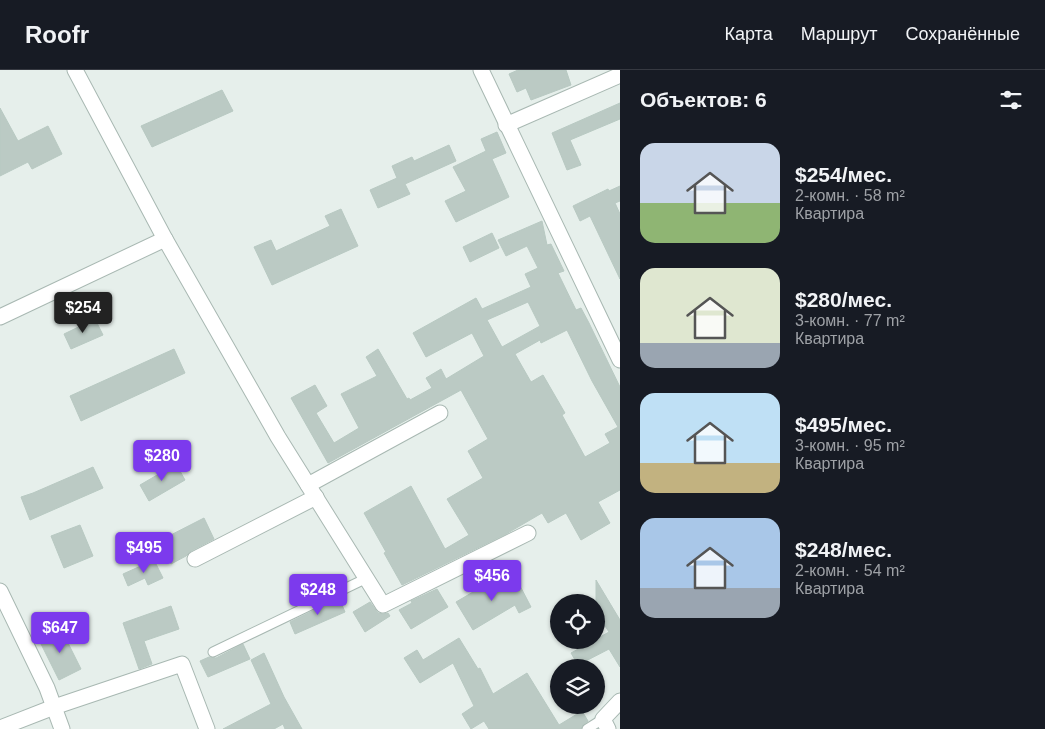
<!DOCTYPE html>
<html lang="ru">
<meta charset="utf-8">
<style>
:root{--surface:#171b24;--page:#20242c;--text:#f1f3f6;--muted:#9ea1a6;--line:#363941;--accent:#7c3aed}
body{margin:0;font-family:Helvetica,sans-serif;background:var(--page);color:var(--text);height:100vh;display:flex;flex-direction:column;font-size:19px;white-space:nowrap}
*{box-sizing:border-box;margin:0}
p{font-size:16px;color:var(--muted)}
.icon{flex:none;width:28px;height:28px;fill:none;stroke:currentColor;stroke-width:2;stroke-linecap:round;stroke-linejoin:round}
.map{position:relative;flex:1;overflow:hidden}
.sheet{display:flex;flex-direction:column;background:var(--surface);width:425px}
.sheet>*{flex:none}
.tools{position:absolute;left:550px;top:524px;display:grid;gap:10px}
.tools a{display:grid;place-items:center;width:55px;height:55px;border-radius:50%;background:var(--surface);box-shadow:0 1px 4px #0004;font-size:25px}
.price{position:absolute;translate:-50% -42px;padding:0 11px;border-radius:5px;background:var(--accent);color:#fff;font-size:16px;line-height:32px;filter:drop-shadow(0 1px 2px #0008)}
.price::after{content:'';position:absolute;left:50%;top:30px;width:15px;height:11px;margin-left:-8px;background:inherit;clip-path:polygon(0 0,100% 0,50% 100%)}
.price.current{background:#222;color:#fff}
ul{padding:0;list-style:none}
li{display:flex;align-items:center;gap:15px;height:125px;padding:0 20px}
li span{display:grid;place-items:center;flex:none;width:140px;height:100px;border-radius:15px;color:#555}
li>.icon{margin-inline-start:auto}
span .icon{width:60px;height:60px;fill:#fffc;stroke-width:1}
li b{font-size:21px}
h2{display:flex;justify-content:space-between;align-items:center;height:60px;padding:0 20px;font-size:21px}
header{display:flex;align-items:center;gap:30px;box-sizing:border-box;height:70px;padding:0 25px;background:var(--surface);border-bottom:1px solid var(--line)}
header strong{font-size:24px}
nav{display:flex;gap:28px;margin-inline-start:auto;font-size:18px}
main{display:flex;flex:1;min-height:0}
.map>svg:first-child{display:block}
.building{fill:#bbcac4;stroke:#b8c9c2;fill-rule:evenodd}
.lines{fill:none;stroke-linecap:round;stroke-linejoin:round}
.lane-casing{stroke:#a8b8b2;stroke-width:11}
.street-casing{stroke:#a8b8b2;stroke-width:17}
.lane{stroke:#fff;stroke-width:9}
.street{stroke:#fff;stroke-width:15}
</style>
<header>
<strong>Roofr</strong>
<nav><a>Карта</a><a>Маршрут</a><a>Сохранённые</a></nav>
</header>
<main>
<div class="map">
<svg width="620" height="659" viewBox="0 0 620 659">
<rect width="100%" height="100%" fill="#e6efeb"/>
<g class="building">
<path d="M518,0H566L571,15L531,30L526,18L517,22L509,4Z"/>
<path d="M222,20L233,41L152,77L141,56Z"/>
<path d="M620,33V49L570,70L581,95L567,100L552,63Z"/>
<path d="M0,38L18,71L48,56L62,84L32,99L28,92L0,106Z"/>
<path d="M497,62L506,83L492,89L509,127L456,152L445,131L466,121L453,97L486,81L481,69Z"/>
<path d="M449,75L456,91L405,114L410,124L378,138L370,120L397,108L392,96L412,87L414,91Z"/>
<path d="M620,116V131L615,133L620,144V209L590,146L580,151L573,136L608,119L609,121Z"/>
<path d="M341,139L358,176L272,215L254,177L271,170L276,181L330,156L325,146Z"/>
<path d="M542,151L547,175L551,174L564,201L558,203L576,240L581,238L589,253L620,317V420L598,432L610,453L581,470L566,443L548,453L542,443L506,464L402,515L384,483L386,482L364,443L411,416L445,479L469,465L447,429L483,408L468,381L488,369L461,320L328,393L291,328L315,315L327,336L316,343L334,373L359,358L341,324L377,306L366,287L378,279L407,329L409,328L410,330L432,318L426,308L441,299L446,309L484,286L472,263L426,287L413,263L476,228L482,239L531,217L525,204L538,198L527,176L506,186L498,170ZM528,232L540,256L502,277L487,250ZM567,260L592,311L618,357L605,364L610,373L585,387L562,345L565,343L543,305L531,312L515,284L540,270L541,273Z"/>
<path d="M492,163L499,178L470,192L463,177Z"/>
<path d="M95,249L103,265L71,279L64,264Z"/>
<path d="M174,279L185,303L81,351L70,326Z"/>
<path d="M176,394L185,410L149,431L140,415Z"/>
<path d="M93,397L103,418L30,450L21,427L33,423Z"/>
<path d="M204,448L214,469L191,481L186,486L171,494L159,471Z"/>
<path d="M80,455L93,486L64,498L51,466Z"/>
<path d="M154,490L163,508L148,515L145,508L128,516L123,504Z"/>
<path d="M502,505L508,516L517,510L531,537L519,543L515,535L473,560L456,532Z"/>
<path d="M596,510L620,550V597L609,579L578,595L571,583L609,562L596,542Z"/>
<path d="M437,519L448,537L411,559L399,540L412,533L411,531Z"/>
<path d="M339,528L345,542L295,564L290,552Z"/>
<path d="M370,532L378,543L383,544L388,543L390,546L365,562L353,542Z"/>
<path d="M171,536L179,559L144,571L152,594L139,599L123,553Z"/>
<path d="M61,559L81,599L59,610L39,570Z"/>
<path d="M459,568L478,599L480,598L493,624L527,603L559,655L582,641L588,651L582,656L581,659H489L484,651L471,659L462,644L474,636L453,593L420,613L404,588L417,580L423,590Z"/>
<path d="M243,574L250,589L208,607L200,591L209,587L216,588Z"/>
<path d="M264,583L284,627L302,659H285L283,654L274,659H223L271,634L251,590Z"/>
</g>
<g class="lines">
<g class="lane-casing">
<g id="lane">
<path d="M213,582L367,508"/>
<path d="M587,659L603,649"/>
</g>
</g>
<g class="street-casing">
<g id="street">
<path d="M75,0L165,169L278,367L383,535L528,463"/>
<path d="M481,0L620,290"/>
<path d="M506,55L620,5"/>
<path d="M0,247L165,169"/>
<path d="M308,415L440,343"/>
<path d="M195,489L316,427"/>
<path d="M0,521L47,618L62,659"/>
<path d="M0,658L54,637L182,594L207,659"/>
<path d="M608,659L603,649L620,631"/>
</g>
</g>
<use href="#lane" class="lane"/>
<use href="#street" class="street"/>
</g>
</svg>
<div class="tools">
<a><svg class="icon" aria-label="locate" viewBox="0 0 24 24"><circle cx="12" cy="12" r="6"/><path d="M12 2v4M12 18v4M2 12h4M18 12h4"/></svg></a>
<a><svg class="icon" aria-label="layers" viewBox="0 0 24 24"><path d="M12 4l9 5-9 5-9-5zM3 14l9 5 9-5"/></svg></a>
</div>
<b class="price current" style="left:83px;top:264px">$254</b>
<b class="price" style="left:162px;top:412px">$280</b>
<b class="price" style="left:144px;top:504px">$495</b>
<b class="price" style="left:492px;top:532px">$456</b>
<b class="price" style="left:318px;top:546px">$248</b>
<b class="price" style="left:60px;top:584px">$647</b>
</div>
<section class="sheet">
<h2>Объектов: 6<svg class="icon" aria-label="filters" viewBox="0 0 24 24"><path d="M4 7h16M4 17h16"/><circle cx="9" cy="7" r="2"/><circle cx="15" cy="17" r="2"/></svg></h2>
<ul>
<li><span style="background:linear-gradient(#c9d6e8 60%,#8fb573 0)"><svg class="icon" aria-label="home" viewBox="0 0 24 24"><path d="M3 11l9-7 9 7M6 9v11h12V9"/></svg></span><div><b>$254/мес.</b><p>2-комн. · 58 m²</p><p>Квартира</p></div></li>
<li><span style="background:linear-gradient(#dfe7d0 75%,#9aa5b1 0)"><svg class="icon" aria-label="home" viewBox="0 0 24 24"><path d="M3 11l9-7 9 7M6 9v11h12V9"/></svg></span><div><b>$280/мес.</b><p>3-комн. · 77 m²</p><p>Квартира</p></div></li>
<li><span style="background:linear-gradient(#bfe0f5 70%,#c2b280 0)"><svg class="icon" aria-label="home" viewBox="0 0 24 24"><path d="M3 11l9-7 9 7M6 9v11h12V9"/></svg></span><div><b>$495/мес.</b><p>3-комн. · 95 m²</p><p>Квартира</p></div></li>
<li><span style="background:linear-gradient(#a9c7e8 70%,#9aa5b1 0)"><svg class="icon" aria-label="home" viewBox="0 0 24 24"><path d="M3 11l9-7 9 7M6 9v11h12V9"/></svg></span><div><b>$248/мес.</b><p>2-комн. · 54 m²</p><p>Квартира</p></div></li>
</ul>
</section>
</main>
